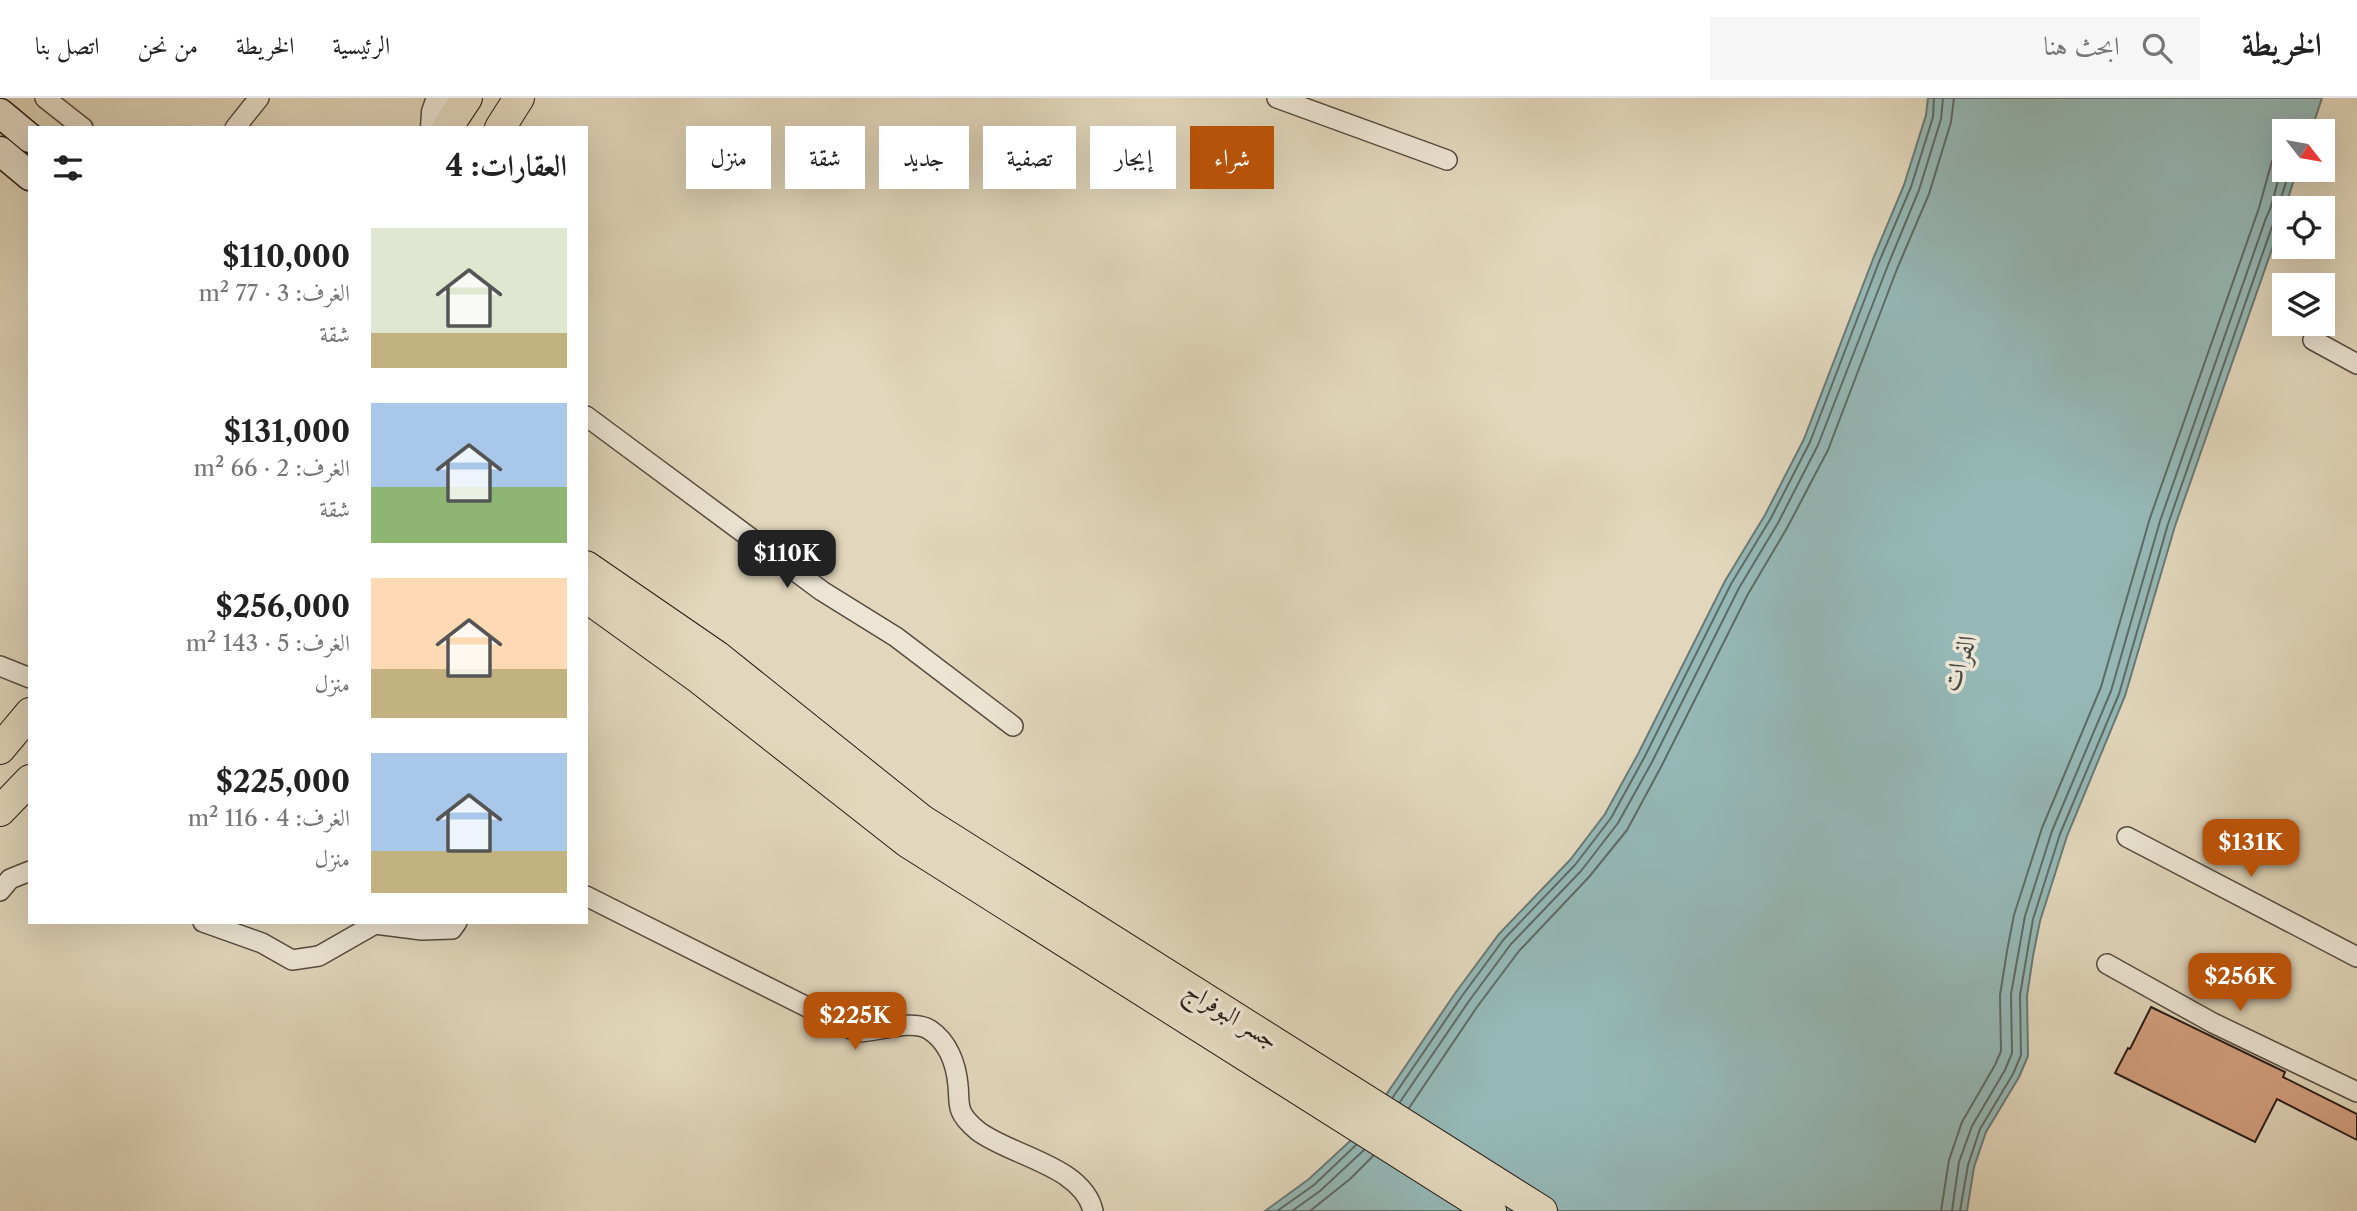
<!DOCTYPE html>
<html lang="ar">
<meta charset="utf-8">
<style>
:root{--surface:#fff;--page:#f6f6f6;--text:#222;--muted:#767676;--line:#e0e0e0;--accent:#b45309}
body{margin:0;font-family:"Libre Caslon Text",Amiri,serif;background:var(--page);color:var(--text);direction:rtl;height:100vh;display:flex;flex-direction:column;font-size:26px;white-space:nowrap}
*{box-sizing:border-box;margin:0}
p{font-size:23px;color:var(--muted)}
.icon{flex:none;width:38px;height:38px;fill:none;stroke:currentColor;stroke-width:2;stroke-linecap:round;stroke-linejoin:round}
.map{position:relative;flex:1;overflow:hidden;direction:ltr}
.drawer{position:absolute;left:28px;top:28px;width:560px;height:798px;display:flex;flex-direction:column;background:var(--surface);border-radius:0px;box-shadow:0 7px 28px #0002;direction:rtl}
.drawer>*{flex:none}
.top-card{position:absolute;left:609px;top:28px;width:665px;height:63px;direction:rtl;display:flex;gap:14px}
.needle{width:46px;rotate:121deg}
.fabs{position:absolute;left:2272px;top:21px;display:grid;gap:14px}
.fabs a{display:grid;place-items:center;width:63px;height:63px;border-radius:0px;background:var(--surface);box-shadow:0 7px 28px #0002;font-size:35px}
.price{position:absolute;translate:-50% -60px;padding:0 16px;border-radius:14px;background:var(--accent);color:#fff;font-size:23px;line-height:46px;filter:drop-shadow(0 2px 4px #0008)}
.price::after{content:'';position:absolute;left:50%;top:42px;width:21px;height:16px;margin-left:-10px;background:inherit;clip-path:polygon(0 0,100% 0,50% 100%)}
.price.on{background:#222;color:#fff}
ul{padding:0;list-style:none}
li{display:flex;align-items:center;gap:21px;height:175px;padding:0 21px}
li span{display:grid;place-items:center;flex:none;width:196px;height:140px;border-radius:0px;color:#555}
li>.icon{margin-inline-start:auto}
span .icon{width:84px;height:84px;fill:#fffc;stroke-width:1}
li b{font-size:30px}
h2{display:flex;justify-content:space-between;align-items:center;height:84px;padding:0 21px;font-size:30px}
.pill{padding:0 24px;border-radius:0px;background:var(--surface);box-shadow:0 7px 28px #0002;font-size:24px;line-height:63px}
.pill.on{background:var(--accent);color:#fff}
header{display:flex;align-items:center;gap:42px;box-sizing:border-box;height:98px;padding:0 35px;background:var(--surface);border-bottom:2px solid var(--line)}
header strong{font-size:33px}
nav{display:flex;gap:38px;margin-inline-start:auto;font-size:24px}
.search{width:490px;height:63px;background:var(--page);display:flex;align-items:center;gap:18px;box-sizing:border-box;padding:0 24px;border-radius:0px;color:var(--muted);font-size:26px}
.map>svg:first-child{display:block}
.water{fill:#95b8b6;stroke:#697a76;stroke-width:2}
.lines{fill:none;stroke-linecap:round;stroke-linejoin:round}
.shore{stroke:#5e6a66;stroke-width:2}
.building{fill:#d5a182;stroke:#281c17;stroke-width:2}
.minor-casing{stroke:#564b40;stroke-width:22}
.tertiary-casing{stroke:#564b40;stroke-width:27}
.secondary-casing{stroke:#281c17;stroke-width:31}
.primary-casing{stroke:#281c17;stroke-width:32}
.minor{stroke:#ece5d3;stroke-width:19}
.tertiary{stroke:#ece5d3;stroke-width:24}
.secondary{stroke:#ece5d3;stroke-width:28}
.primary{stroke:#e2d7bc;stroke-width:30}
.labels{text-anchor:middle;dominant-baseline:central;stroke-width:7;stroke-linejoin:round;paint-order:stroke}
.street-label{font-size:24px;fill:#281c17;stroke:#ece5d3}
.water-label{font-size:26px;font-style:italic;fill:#494b47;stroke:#ece5d3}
</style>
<header>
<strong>الخريطة</strong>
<div class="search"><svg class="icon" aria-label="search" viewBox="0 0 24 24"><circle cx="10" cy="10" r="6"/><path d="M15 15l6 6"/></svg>ابحث هنا</div>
<nav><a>الرئيسية</a><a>الخريطة</a><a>من نحن</a><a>اتصل بنا</a></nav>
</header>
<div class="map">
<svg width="2357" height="1113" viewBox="0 0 2357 1113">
<rect width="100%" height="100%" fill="#e2d7bc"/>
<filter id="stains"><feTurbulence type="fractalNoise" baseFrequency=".00286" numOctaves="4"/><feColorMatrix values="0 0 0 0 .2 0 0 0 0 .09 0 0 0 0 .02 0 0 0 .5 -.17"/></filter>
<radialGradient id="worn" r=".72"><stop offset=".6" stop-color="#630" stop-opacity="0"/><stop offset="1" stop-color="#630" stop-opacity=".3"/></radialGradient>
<path class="water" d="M1928,0H2322L2311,33H2284V72H2297L2273,148L2175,428L2125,598L2067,738L2040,823L2033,858L2027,898L2028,958L2019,979L1986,1034L1974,1069L1967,1113H1265L1309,1081L1362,1032L1456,894L1499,836L1570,762L1605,716L1638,656L1725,483L1765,417L1804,341L1873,161L1904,87L1926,17Z"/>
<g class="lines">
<g class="shore">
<path d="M1393,999L1462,898L1504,841L1575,767L1611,720L1644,660L1731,486L1771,420L1810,344L1879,164L1911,89L1933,19L1934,0"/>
<path d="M1400,1004L1469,903L1511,846L1581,773L1618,725L1652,664L1739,490L1778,425L1818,347L1888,167L1919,92L1941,21L1943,0"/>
<path d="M1409,1010L1477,909L1519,853L1589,779L1627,732L1661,669L1748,496L1787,430L1828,352L1897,171L1929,96L1951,24L1954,0"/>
<path d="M1277,1113L1314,1087L1356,1047"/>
<path d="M1292,1113L1320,1093L1364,1052"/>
<path d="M1310,1113L1350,1081L1373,1058"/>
<path d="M1941,1113L1949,1062L1962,1024L1995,967L2001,953L2000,897L2007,853L2014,817L2042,730L2101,589L2150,420L2259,110L2272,63L2284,50"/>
<path d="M1952,1113L1959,1064L1972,1028L2005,972L2012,955L2011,896L2025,818L2052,733L2111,593L2160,423L2266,120C2275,104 2276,82 2284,64"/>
<path d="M1960,1113L1968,1067L1980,1031L2013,976L2021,957L2020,897L2033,821L2060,736L2119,596L2168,426L2274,123L2280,116L2279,106L2290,72"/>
</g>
</g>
<path class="building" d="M2151,909L2285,974L2283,979L2357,1016V1042L2277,1001L2255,1044L2115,975L2128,950L2130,951Z"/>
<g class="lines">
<g class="minor-casing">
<g id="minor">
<path d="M45,0L83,30"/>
<path d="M1277,0L1447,62"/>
<path d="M235,30L259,0"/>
<path d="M2313,242L2357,266"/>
<path d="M586,318L822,493L896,539L1013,628"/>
<path d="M0,568L30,580"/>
<path d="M2127,739L2357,859"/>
<path d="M0,793L10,781L30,773"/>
<path d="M586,798L857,934C878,934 912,920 930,932C948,944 956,966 958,987C959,995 958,1006 961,1013C964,1021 972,1028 978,1033C1011,1058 1083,1068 1093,1113"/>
<path d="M203,824L262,845L292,862L319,858L375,826L422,832L452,831L457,824"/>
<path d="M2107,866L2213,925L2357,994"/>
</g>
</g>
<g class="tertiary-casing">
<path id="tertiary" d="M433,30L434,14L439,0"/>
</g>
<g class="secondary-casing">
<g id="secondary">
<path d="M0,15L30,40"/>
<path d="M0,53L30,78"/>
</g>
</g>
<g class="primary-casing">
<g id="primary">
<path d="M447,30L467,0"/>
<path d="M500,30L519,0"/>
<path d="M586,468L717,558L922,722L1542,1113"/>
<path d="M586,499L697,579L907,744L1491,1113"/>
<path d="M0,651L30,615"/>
<path d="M0,713L30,682"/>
</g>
</g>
<use href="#minor" class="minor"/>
<use href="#tertiary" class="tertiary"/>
<use href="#secondary" class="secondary"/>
<use href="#primary" class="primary"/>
</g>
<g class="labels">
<g class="street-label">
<text transform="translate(1232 917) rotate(32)">جسر البوفراج</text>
</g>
<g class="water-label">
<text transform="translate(1959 564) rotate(-70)">الفرات</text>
</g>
</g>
<rect width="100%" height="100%" filter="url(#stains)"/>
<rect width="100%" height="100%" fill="url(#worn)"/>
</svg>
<div class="fabs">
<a><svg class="needle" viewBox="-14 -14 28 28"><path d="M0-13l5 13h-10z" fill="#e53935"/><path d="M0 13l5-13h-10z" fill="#767676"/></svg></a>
<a><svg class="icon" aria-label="locate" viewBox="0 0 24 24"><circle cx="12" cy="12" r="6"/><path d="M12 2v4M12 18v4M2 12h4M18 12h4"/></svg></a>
<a><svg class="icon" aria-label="layers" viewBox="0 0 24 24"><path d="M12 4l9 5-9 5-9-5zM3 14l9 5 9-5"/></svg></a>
</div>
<b class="price on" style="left:787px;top:492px">$110K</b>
<b class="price" style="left:2251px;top:781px">$131K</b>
<b class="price" style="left:2240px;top:915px">$256K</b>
<b class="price" style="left:855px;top:954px">$225K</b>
<div class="top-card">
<a class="pill on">شراء</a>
<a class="pill">إيجار</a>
<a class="pill">تصفية</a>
<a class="pill">جديد</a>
<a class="pill">شقة</a>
<a class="pill">منزل</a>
</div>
<section class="drawer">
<h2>العقارات: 4<svg class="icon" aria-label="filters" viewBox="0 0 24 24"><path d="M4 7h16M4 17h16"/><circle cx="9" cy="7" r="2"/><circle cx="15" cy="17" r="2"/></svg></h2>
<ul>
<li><span style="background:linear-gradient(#dfe7d0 75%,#c2b280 0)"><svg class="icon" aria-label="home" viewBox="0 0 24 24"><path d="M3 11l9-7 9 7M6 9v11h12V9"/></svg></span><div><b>$110,000</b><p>الغرف: 3 · 77 m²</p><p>شقة</p></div></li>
<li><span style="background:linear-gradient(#a9c7e8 60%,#8fb573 0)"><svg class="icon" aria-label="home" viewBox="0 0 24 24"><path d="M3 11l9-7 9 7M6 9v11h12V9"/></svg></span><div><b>$131,000</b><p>الغرف: 2 · 66 m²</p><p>شقة</p></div></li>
<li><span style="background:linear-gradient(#ffd9b3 65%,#c2b280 0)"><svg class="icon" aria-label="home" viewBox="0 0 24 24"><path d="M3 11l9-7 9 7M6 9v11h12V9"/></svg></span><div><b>$256,000</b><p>الغرف: 5 · 143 m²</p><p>منزل</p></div></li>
<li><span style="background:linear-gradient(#a9c7e8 70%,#c2b280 0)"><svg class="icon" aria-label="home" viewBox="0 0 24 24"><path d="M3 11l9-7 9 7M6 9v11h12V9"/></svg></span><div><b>$225,000</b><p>الغرف: 4 · 116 m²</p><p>منزل</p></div></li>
</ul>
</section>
</div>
